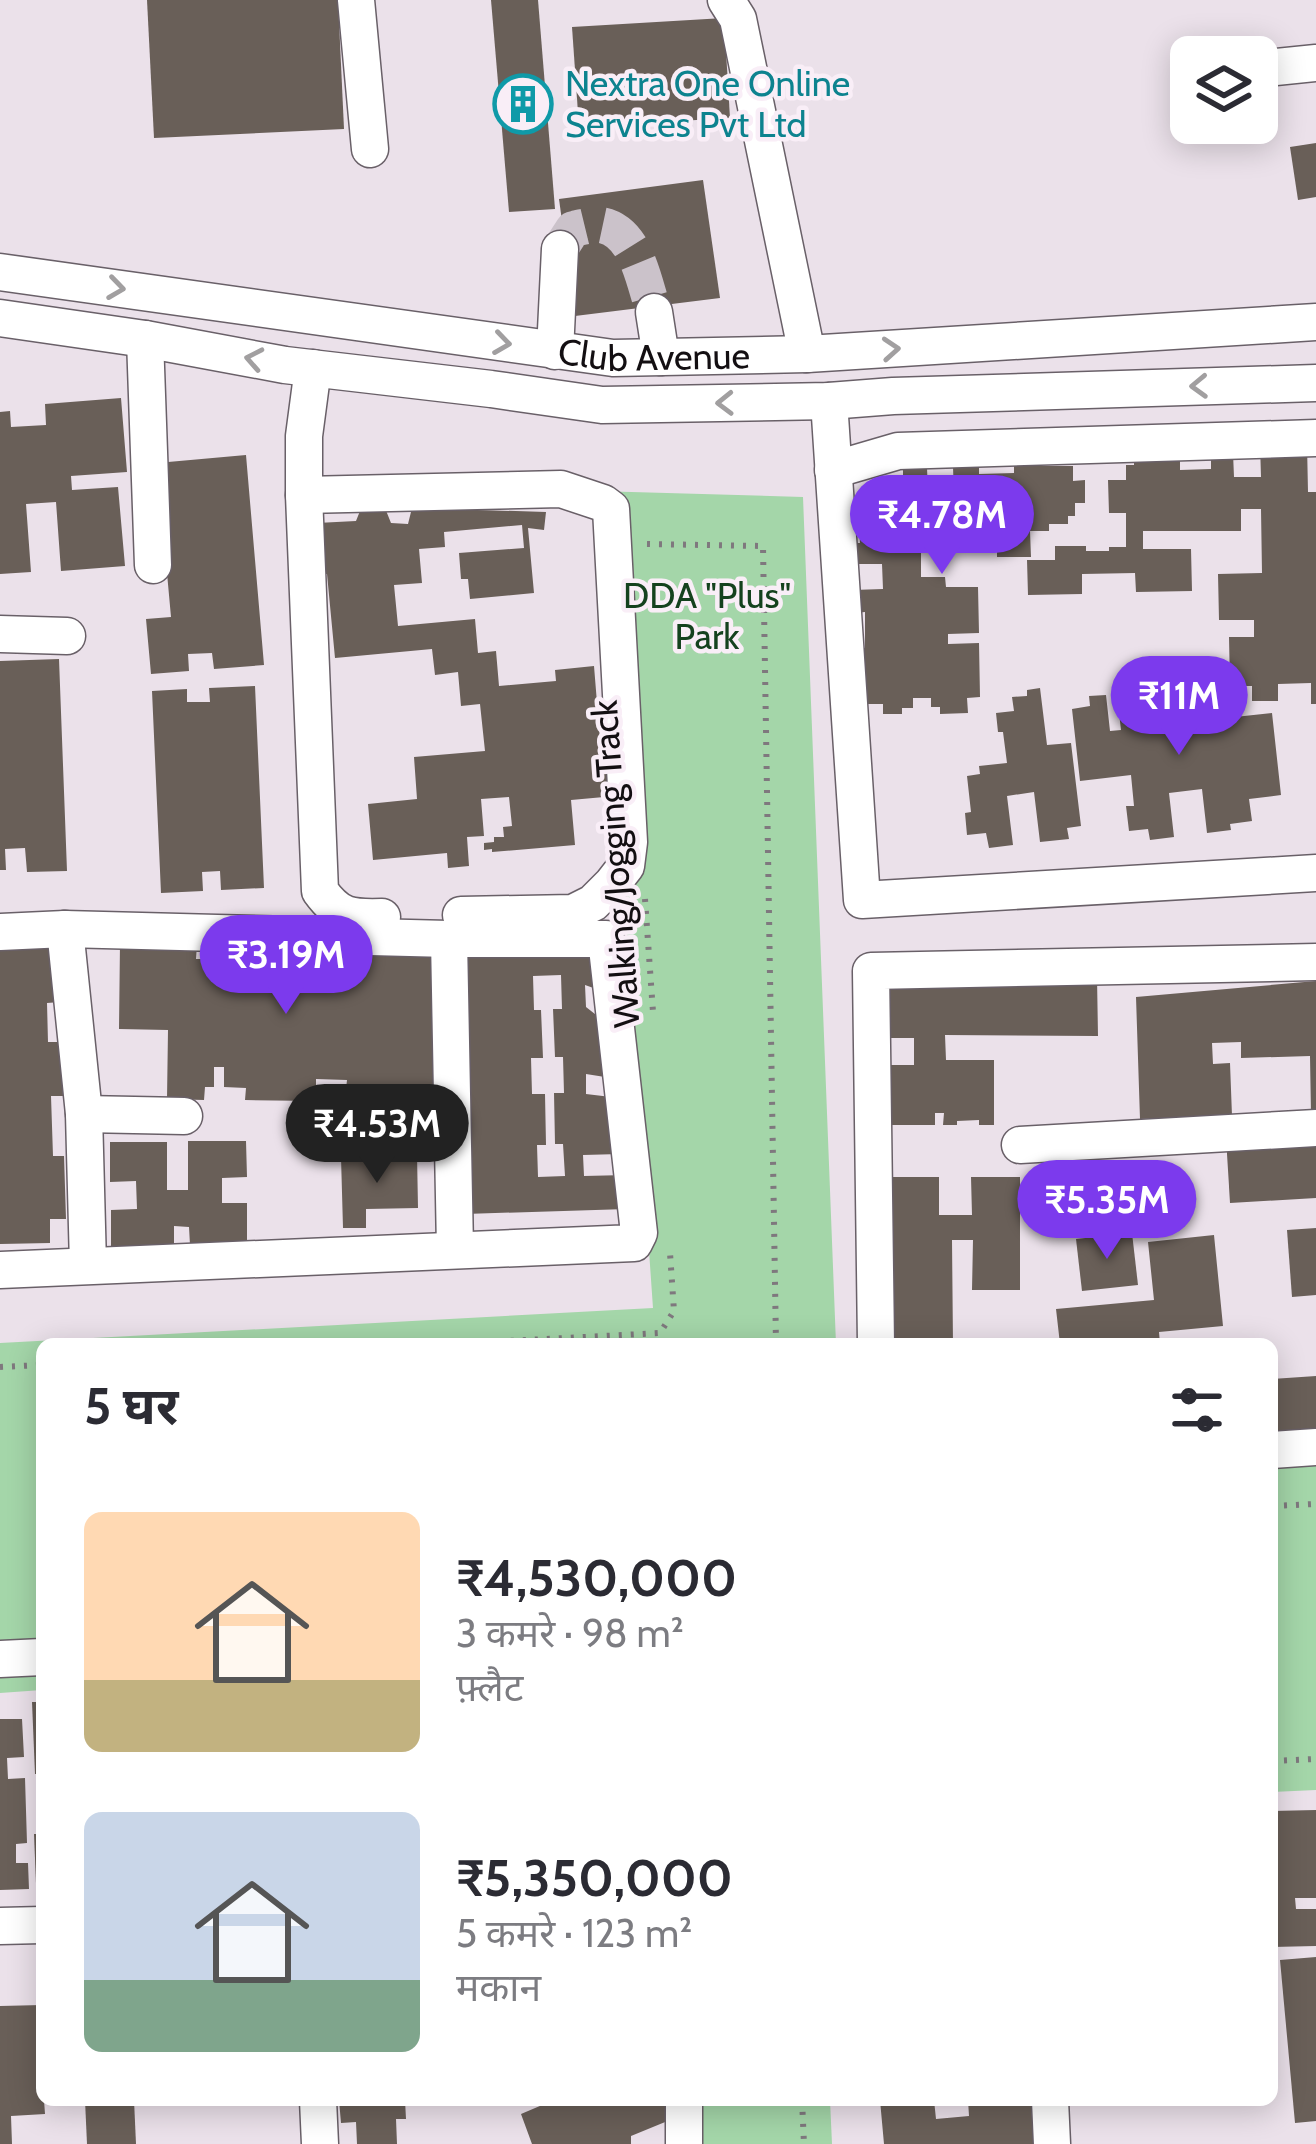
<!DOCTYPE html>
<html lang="hi">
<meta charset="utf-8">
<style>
:root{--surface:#fff;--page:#f7f7f7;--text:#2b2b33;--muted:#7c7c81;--accent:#7c3aed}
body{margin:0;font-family:Cabin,"Noto Sans Devanagari",sans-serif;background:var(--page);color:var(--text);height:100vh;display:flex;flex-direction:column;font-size:45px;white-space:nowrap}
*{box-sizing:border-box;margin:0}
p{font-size:39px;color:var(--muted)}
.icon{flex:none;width:66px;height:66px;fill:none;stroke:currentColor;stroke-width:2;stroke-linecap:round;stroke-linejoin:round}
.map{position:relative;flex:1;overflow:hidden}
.side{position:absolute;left:36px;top:1338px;width:1242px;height:768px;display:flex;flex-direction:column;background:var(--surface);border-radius:18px;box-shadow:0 6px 30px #0003}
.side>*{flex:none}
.buttons{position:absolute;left:1170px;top:36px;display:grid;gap:24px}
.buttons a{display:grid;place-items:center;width:108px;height:108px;border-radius:18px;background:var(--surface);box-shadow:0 6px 30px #0003;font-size:60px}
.price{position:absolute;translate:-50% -102px;padding:0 27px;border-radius:42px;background:var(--accent);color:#fff;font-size:39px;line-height:78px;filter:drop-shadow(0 3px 6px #0008)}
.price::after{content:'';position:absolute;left:50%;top:72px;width:36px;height:27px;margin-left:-18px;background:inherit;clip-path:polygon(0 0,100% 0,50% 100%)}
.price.on{background:#222;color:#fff}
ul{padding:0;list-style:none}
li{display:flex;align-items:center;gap:36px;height:300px;padding:0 48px}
li span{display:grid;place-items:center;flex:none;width:336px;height:240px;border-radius:18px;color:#555}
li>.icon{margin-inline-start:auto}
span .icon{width:144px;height:144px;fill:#fffc;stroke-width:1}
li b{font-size:51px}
h2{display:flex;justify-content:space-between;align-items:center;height:144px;padding:0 48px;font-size:51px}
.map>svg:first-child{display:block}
.green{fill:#a4d6a9}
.building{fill:#695f58;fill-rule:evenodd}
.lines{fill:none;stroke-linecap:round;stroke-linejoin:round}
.minor-tunnel{stroke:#cbc2ca;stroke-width:36;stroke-dasharray:36 18;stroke-linecap:butt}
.minor-casing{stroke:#696068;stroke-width:39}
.path{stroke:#7f787e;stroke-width:6;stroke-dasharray:3 9;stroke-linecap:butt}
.minor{stroke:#fff;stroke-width:36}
.oneway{stroke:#a19fa0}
.labels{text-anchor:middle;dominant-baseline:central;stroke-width:9;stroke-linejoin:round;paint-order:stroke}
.culture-label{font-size:36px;fill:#0d838f;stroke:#f9eef7;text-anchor:start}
.street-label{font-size:36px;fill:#130f12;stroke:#f9eef7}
.park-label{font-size:36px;fill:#14421e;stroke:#f9eef7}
</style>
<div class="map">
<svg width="1316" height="2144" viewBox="0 0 1316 2144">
<rect width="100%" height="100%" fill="#ebe1ea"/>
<g class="green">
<path d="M596,491L803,497L836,1344H42V1690L0,1693V1343L653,1308Z"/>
<path d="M1316,1462V1790L1272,1792V1463Z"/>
<path d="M689,2100H830L832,2144H691Z"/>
</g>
<g class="building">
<path d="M147,0H338L344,129L154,138Z"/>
<path d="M491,0H538L555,209L509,212Z"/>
<path d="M724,18L730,118L579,127L572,27Z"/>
<path d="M1316,143V197L1298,200L1290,147Z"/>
<path d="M703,180L720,298L575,316L559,199Z"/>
<path d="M121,398L127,472L71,476L72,490L118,487L125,566L61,571L56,502L26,504L31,572L0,574V412L10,411L11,427L46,425L45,404Z"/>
<path d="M1260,444H1307L1308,492H1316V704H1311V683L1278,684V701H1252V686H1230L1229,637H1254V620H1219L1218,574L1262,573L1261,509H1241V531H1143V549H1191L1192,591L1136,592L1135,573L1082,574V594L1028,595L1027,560H1055V546H1086V551H1109V547H1126V513H1109L1108,480H1126V465H1134V459L1180,458V470L1211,469V453H1233L1234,477H1261Z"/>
<path d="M246,455L264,665L214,669L212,653L188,654L189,671L151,674L146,619L171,617L157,463Z"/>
<path d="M979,466V474L1014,473V466H1073V481L1085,480V503H1075V516H1068V524H1049V531H1030L1031,557H997V538H958L957,522H941V545H921V577H945L946,587H978L979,633L948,634V644L979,643L980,697L967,698L968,713L940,714V707H931V698H913V708H902V714H883V704H860L859,648H865V612L854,613L853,590L883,589L882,564H847V543H860L859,519L881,518L880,479H903V467H927L928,496L954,495L953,467Z"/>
<path d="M383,503L391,523L408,524L412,508L546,512L544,530L528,528L534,593L470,599L468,579H461L459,553L524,548L522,525L444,532L445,547L419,549L422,583L394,585L398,626L475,619L478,653L496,651L499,686L556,681L555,670L594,666L601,752L611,751L615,796L571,800L575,845L492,852V849L484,850V843L494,842V837H504L503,827L512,826L509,797L481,799L484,836L467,837L469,866L448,868L447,853L373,860L368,804L417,799L414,757L485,751L480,704L461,706L458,672L435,675L432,649L335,658L327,574L309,575L317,523L356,521L362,506Z"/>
<path d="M59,659L67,871L27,872L25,848L5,849L6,870H0V661Z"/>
<path d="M255,686L264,888L221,890L220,871L202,872L203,891L161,893L152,691L187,689V702H210L209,688Z"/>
<path d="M1040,688L1047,745L1071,743L1081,826L1067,828L1069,839L1040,842L1034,792L1007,796L1013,845L989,848L986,833L967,835L965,813L971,812L967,776L980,774L979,766L1007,763L1003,732H998L996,713L1014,711L1012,697L1027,696V690Z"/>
<path d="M1184,689L1186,704L1205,701L1207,720L1272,713L1281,795L1249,799L1252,821L1230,824L1231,830L1207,833L1202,789L1169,793L1174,837L1150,840L1148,829L1129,831L1126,806H1134L1131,775L1080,781L1072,709L1090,706L1089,696L1106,695L1110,731L1121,730L1117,696L1139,694L1140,704L1158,702L1157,692Z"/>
<path d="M120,943L197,945L196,959H238V946L311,947V954H345L346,943L437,945L434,1091L346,1089L347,1080L316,1079V1101L245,1100L246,1088L224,1087V1067H214V1087H205L204,1100L167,1099L168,1030L119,1029Z"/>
<path d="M58,946L60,1002L47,1003L48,1042H61L63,1096H51L53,1156H64L66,1219H50V1243L0,1244V947Z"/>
<path d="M456,954L599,956L602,991L585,985L586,1007L600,1018L605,1077L586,1074V1094L611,1097L620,1154L583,1155L584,1176L626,1175L627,1209L465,1214ZM561,975L562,1009H553L555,1057H563L564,1093H554L555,1144H563L565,1176L538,1177L537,1145H546L545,1094H532L531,1058H543L541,1010H534L533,976Z"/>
<path d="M873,977H1097L1098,1036L945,1035L946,1060H994V1125H979V1120L957,1121V1125H943L944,1113H935V1125H876V1065H914V1038H873Z"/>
<path d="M1316,981V1114H1311L1310,1056L1241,1058V1042L1212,1043L1213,1064L1230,1063L1232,1116L1140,1119L1136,997Z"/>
<path d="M1316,1132V1198L1230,1203L1226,1137Z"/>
<path d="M188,1141H246L247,1177L222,1178V1203H247V1244L190,1245L189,1227L174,1226V1248H111V1210L137,1209L136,1181L110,1182V1142H167V1190H188Z"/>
<path d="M417,1154L418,1208L366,1209V1228H343L341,1157Z"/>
<path d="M1161,1167L1163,1218L1051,1221L1049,1170Z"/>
<path d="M888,1177H939V1215H972L971,1177H1020V1290H972L973,1240H952L953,1344H889Z"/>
<path d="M1316,1228V1295L1292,1297L1287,1230Z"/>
<path d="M1132,1233L1138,1285L1082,1291L1076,1239Z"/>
<path d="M1214,1235L1223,1326L1159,1332L1160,1344H1060L1056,1309L1154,1300L1148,1242Z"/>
<path d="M1316,1376V1436L1272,1439V1379Z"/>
<path d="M32,1702H42V1774H35Z"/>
<path d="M0,1719H22L24,1757L7,1758L8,1779L25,1778L27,1843L16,1844V1863H28L29,1889L0,1890Z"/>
<path d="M1316,1810V1898H1295L1296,1909H1316V1946L1272,1947V1811Z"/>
<path d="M34,1834H42V1908H37Z"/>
<path d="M1316,1957V2121L1295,2123L1280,1960Z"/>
<path d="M42,2005V2100H44L45,2114L11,2116L12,2144H0V2006Z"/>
<path d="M85,2100H134L136,2144H87Z"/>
<path d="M339,2100H405L406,2119H396L397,2144H357L356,2122L341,2123Z"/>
<path d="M554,2100H670V2120L631,2136V2144H532L521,2114Z"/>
<path d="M880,2100H934L936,2119L969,2116L968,2100H1016L1017,2106L1031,2105L1034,2144H884Z"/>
</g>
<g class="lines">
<path class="minor-tunnel" d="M560,249L573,229C581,228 593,223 601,225C637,231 644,284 654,312"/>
<g class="minor-casing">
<g id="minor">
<path d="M356,0L370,149"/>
<path d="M726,0L738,19L807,354"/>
<path d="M1257,69L1316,63"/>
<path id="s1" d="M0,272L613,358L807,354L1316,322"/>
<path d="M654,312L661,357"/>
<path d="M0,318L145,339L285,365L491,389L602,405L829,401L893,396L1316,383"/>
<path d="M145,339L153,565"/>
<path d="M555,351L560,249"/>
<path d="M313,368L304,436V495L320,891C339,917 350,918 382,917"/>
<path d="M829,401L862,900L1316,873"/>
<path d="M833,470L898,451L1316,438"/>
<path d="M304,495L561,489L603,503L611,509L629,842L626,866L612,884L593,903L573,913L461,915"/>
<path d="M0,634L67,636"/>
<path d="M65,929L84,1114L88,1265"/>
<path d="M0,932L65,929L449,939H606L639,1233L634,1243L0,1270"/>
<path d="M449,939L455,1249"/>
<path d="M84,1114L184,1116"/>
<path d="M1020,1145L1316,1128"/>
<path d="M876,1344L871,971L1316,962"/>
<path d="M1272,1450L1316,1447"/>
<path d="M0,1659L42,1657"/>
<path d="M0,1926L42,1925"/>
<path d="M318,2100L320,2144"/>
<path d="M684,2100V2144"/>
<path d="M1050,2100L1052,2144"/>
</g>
</g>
<g class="path">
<path d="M647,544L763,546L776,1344"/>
<path d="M645,899L653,1012"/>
<path d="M451,1344L660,1333L674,1311L670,1253"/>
<path d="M0,1367L42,1365"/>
<path d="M1272,1506L1316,1504"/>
<path d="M1272,1761L1316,1759"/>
<path d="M802,2100L804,2144"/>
</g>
<use href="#minor" class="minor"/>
</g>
<defs><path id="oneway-chevron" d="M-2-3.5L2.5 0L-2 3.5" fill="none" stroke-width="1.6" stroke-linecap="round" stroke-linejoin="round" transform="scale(3)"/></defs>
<g class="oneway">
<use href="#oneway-chevron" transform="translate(116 288) rotate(8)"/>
<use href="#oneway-chevron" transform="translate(502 343) rotate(8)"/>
<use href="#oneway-chevron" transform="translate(891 349) rotate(-4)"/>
<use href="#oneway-chevron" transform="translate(254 359) rotate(-169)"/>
<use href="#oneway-chevron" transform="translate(1199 386) rotate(178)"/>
<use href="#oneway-chevron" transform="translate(725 403) rotate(179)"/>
</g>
<defs>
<g id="building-ring" transform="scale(3)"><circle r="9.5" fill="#f9eef7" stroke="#0f9aa8" stroke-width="1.5"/><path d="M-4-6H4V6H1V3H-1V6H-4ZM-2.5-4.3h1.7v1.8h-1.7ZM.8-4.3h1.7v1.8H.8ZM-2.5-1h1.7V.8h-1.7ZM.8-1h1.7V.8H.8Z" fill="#0f9aa8"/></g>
</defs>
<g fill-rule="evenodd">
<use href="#building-ring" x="523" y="104"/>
</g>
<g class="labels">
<g class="culture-label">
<text x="565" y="83">Nextra One Online<tspan x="565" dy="41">Services Pvt Ltd</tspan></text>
</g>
<g class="street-label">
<text stroke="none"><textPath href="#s1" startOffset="660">Club Avenue</textPath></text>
<text transform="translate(615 864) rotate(-94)">Walking/Jogging Track</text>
</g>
<g class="park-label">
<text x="707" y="595">DDA "Plus"<tspan x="707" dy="41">Park</tspan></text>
</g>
</g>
</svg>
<div class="buttons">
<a><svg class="icon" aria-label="layers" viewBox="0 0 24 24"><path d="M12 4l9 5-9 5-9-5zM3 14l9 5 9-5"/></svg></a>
</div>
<b class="price" style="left:942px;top:577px">₹4.78M</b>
<b class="price" style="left:1179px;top:758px">₹11M</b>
<b class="price" style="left:286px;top:1017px">₹3.19M</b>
<b class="price on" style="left:377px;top:1186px">₹4.53M</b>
<b class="price" style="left:1107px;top:1262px">₹5.35M</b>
<section class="side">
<h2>5 घर<svg class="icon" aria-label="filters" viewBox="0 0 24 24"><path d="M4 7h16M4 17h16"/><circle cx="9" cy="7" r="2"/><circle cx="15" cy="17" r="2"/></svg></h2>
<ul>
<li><span style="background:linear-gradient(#ffd9b3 70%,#c2b280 0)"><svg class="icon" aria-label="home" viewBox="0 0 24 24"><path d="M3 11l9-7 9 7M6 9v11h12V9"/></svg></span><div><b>₹4,530,000</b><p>3 कमरे · 98 m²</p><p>फ़्लैट</p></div></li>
<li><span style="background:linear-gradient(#c9d6e8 70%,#7fa58c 0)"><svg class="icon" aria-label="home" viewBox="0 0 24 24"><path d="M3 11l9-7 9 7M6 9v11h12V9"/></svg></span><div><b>₹5,350,000</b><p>5 कमरे · 123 m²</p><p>मकान</p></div></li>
</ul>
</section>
</div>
